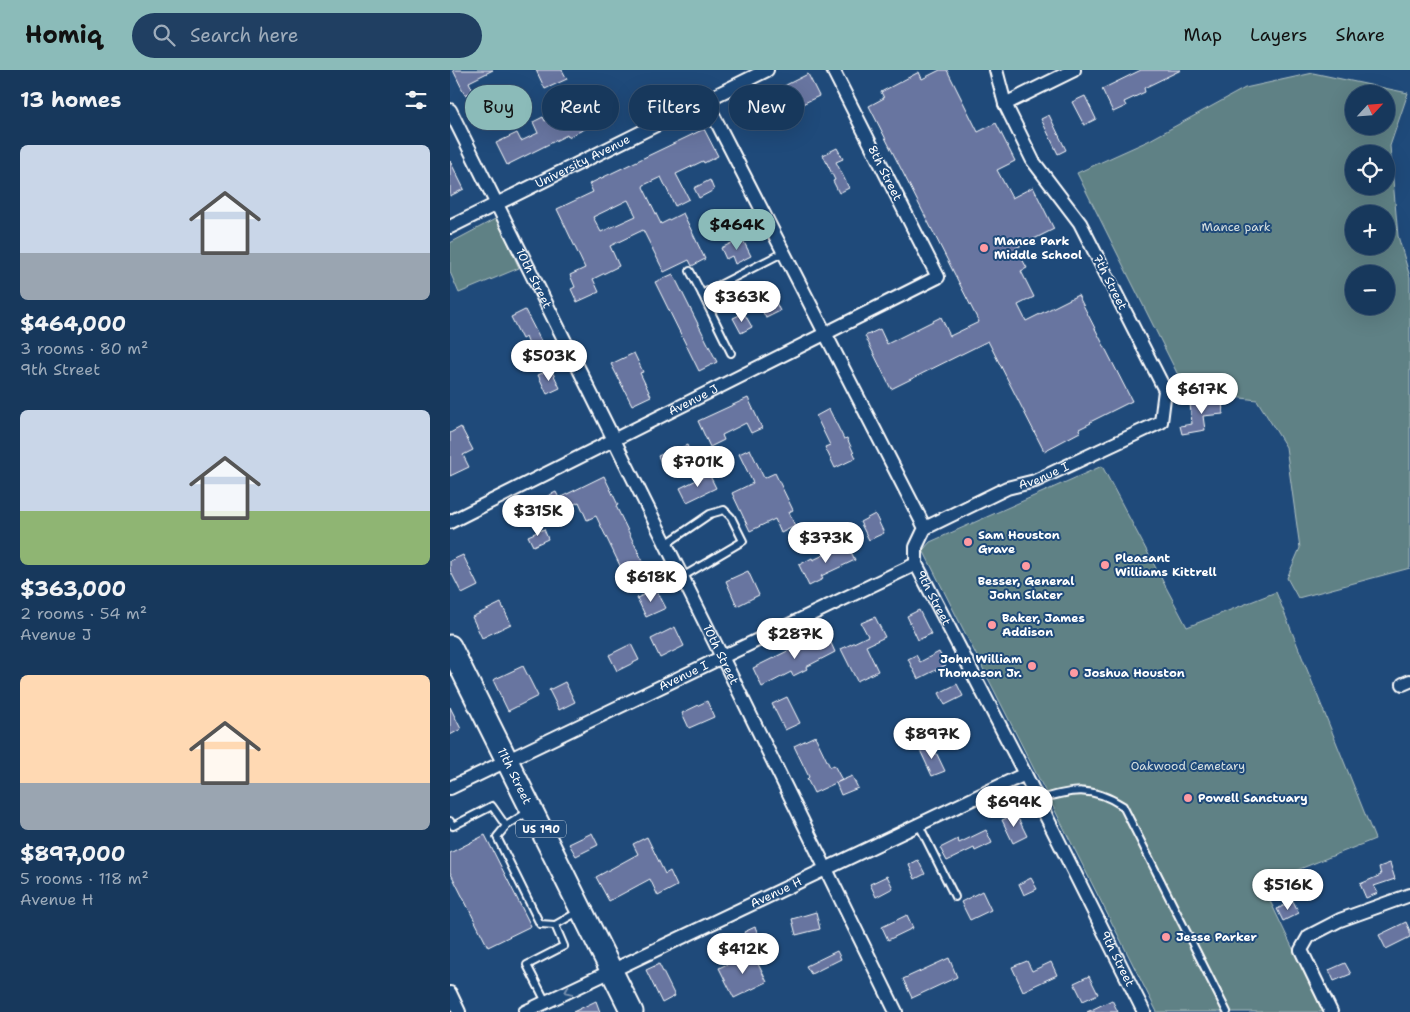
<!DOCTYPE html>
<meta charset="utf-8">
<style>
:root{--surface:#17385c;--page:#203f62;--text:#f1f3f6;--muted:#9eacbb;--line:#365272;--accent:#8bbbb9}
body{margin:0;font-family:"Shantell Sans",sans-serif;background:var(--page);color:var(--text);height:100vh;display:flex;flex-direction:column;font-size:19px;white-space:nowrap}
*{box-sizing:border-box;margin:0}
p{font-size:16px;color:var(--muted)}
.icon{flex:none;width:28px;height:28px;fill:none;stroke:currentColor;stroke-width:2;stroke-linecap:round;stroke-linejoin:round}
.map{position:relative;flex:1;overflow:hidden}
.panel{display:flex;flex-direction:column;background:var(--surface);width:450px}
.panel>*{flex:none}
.hud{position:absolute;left:15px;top:15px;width:475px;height:45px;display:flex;gap:10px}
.needle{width:32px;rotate:64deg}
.buttons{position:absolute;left:895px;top:15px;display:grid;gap:10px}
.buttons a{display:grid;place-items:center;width:50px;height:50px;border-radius:50%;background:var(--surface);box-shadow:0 5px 20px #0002,0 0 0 1px var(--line);font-size:25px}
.price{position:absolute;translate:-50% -42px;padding:0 11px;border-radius:18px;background:#fff;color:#222;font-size:16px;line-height:32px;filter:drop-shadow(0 1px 2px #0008)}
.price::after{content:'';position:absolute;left:50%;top:30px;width:15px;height:11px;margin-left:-8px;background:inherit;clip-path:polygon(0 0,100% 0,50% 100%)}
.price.current{background:var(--accent);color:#111}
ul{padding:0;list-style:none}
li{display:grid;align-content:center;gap:10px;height:265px;padding:0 20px}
li span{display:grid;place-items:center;height:155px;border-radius:8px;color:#555}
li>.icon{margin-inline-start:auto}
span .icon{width:90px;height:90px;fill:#fffc;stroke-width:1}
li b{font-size:21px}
h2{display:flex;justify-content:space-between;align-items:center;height:60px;padding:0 20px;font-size:21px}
.pill{padding:0 18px;border-radius:22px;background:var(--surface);box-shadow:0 5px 20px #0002,0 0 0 1px var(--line);font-size:18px;line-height:45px}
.pill.current{background:var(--accent);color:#111}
header{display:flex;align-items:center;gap:30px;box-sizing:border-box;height:70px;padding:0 25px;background:var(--accent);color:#111}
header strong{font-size:24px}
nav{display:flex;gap:28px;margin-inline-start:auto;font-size:18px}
.search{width:350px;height:45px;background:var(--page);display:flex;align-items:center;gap:12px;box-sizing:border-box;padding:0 18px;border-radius:28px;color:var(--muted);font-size:19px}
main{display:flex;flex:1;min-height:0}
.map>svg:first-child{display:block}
.green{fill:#5f8185;stroke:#afc0c2;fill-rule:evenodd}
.building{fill:#6774a0;stroke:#fff;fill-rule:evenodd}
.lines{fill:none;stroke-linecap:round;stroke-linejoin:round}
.lane-casing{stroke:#fff;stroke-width:10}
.street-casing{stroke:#fff;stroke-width:16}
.primary-casing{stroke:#fff;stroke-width:25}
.lane{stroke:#1f4a7a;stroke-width:6}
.street{stroke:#1f4a7a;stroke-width:12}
.primary{stroke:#1f4a7a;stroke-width:21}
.oneway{stroke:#7992af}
.poi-dot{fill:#ff9aa2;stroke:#1f4a7a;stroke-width:2}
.labels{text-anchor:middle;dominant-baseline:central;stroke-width:4;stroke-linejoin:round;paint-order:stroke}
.shield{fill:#1f4a7a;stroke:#bcc9d7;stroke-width:1}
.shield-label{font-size:11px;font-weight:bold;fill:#fff}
.street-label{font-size:12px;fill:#fff;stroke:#1f4a7a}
.park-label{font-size:12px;fill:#d7e0e0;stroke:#1f4a7a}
.poi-label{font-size:12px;font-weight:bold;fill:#fff;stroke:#1f4a7a;text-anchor:start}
</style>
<header>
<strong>Homiq</strong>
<div class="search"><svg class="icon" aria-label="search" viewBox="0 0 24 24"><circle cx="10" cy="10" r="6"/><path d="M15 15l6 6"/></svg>Search here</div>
<nav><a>Map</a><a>Layers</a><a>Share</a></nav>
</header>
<main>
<section class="panel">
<h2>13 homes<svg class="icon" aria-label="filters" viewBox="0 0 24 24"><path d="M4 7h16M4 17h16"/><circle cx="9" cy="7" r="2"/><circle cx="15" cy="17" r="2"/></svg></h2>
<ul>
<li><span style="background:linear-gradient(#c9d6e8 70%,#9aa5b1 0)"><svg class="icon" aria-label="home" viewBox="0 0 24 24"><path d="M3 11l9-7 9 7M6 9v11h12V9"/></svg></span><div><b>$464,000</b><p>3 rooms · 80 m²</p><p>9th Street</p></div></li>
<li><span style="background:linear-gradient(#c9d6e8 65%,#8fb573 0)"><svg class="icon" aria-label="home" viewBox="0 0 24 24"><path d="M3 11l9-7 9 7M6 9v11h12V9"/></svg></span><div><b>$363,000</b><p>2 rooms · 54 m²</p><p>Avenue J</p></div></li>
<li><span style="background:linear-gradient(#ffd9b3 70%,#9aa5b1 0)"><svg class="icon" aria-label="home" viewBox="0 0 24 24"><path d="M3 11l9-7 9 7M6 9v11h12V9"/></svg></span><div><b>$897,000</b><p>5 rooms · 118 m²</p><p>Avenue H</p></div></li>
</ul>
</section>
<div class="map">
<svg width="960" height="942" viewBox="0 0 960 942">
<rect width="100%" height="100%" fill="#1f4a7a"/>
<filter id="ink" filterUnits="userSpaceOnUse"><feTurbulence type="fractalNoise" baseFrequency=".02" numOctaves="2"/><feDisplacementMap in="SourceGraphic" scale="10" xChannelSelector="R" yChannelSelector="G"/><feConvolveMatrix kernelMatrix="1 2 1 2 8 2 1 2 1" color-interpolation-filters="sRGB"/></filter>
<g filter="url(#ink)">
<g class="green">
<path d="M863,3L958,23L940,76L948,166L960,207V498L848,528L837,508L850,478L836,377L807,330L736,321L627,103L698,71L795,18ZM904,24H936V56H904ZM904,84H936V116H904ZM904,144H936V176H904ZM904,204H936V236H904Z"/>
<path d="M47,148L69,198L9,223L0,202V173Z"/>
<path d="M652,396L737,557L826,522L925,769L812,814L873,942H707L473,480L480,472Z"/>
</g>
<g class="building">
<path d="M3,0H43L19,12L23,21L15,25Z"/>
<path d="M86,0H112L117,9L95,19Z"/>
<path d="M490,0H497L528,62L546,53L565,91L547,100L562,128L583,117L604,159L566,178L577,198L571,201L584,227L568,235L576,251L628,225L682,331L640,352L641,353L629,359L630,362L594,381L538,271L441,319L415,266L430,259L437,274L491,247L500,266L529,252L419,36L434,28L431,22L469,2L472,9Z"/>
<path d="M691,0H731L694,18L695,22L674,32L676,36L663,42L652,19Z"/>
<path d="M358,4L369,26L344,38L334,16Z"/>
<path d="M147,19L159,43L133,56L135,59L118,67L117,65L57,95L46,73L67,63L71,71L88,63L83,52L93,47L95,51L138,30L135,25Z"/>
<path d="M635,26L646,49L634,55L622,32Z"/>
<path d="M599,45L616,80L608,84L591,49Z"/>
<path d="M254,59L268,86L254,93L253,91L226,104L239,129L225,136L211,107L194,115L193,117L211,154L233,143L255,189L242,196L239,190L214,202L193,160L160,176L169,196L143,209L149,222L127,232L121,219L125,217L120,205L135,198L107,139L143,122L139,114ZM178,130L186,146L151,162L143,147Z"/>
<path d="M387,78L393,89L386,92L399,118L389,123L383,111L385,110L373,85Z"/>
<path d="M0,91L14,119L0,126Z"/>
<path d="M260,110L264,120L249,128L244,118Z"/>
<path d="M292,168L301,186L285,194L282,186L276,189L271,178Z"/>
<path d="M223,204L267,292L249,301L205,212Z"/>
<path d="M323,226L330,241L316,248L308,233Z"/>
<path d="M75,240L91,271L96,285L85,289L76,267L72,269L61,247Z"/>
<path d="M294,243L302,257L291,263L283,248Z"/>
<path d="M184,283L193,302L190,303L201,326L182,335L161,294Z"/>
<path d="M101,299L110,318L97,324L88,305Z"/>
<path d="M298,328L312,358L301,363L296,353L272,365L274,370L260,377L248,351Z"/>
<path d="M772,330L773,344L753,346L755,360L732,364L730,356L742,354L740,333Z"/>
<path d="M379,339L394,369L397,368L406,388L385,398L375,377L380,375L366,346Z"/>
<path d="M11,357L23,380L13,385L19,397L0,406V363Z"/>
<path d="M237,375L240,382L213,396L208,386L219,381L220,383Z"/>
<path d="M300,379L314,408L325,403L343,440L339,442L345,456L331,463L325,449L300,461L282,423L303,413L289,384Z"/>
<path d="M259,404L266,418L237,432L230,418Z"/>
<path d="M154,406L168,435L166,436L197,500L177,510L146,446L137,450L129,432L97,447L89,430L106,422L109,428Z"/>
<path d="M425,444L434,463L419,470L410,452Z"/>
<path d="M94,459L98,469L83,476L78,466Z"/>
<path d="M397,474L405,490L371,506L373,509L359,516L349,495L362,488L363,490Z"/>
<path d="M13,485L28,516L12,524L0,500V491Z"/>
<path d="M298,501L309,525L287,536L276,511Z"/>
<path d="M206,519L216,538L196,547L187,528Z"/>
<path d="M51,533L61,554L32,568L22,547Z"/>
<path d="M469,540L481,564L468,570L457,546Z"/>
<path d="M425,547L435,567L416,576L428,601L407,611L391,579L418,566L411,553Z"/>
<path d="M225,557L234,576L210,588L201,569Z"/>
<path d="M376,562L385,582L356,597L357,599L343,606L341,602L312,617L303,598Z"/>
<path d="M181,574L189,590L167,601L159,585Z"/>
<path d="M489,582L496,595L468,609L458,589L466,585L470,592Z"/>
<path d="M73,596L88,626L58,641L43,610Z"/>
<path d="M115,612L125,632L109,640L99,620Z"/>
<path d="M507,614L513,626L495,635L489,623Z"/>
<path d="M337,627L350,653L335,660L322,634Z"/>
<path d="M257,631L264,647L239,658L232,643Z"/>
<path d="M0,637L11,659L0,665Z"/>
<path d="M365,666L380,697L384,695L392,710L364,723L357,709L359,707L344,676Z"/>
<path d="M482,674L495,701L482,706L470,680Z"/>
<path d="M402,706L408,718L391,725L386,713Z"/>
<path d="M566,744L577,766L563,773L552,750Z"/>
<path d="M536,760L542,773L525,781L524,778L497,791L490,778L508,769L509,773Z"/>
<path d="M142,763L148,775L126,786L119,774Z"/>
<path d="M35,765L81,856L38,877L0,802V783Z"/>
<path d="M197,767L215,804L220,801L227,816L208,826L200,809L159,831L146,807L188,784L183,774Z"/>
<path d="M468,790L475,804L465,809L459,795Z"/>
<path d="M940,793L945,809L924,816L928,823L916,828L910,814L931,805L929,797Z"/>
<path d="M437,806L443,818L426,827L420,814Z"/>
<path d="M581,808L587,819L574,825L569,814Z"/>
<path d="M532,821L541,840L520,850L511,832Z"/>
<path d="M843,831L849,843L833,851L827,839Z"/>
<path d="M366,842L370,859L346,865L342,849Z"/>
<path d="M457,845L463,858L438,870L432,857Z"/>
<path d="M956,852L960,861V867L936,879L929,865Z"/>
<path d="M305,857L314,876L303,881L294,862Z"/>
<path d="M387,881L391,889L361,904L356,896Z"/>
<path d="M302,882L317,912L284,928L269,898Z"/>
<path d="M499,888L507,907L462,928L453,909Z"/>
<path d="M577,891L582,901L601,892L607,905L573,921L562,897Z"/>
<path d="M895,893L901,904L884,911L879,900Z"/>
<path d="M209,894L225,926L212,933L196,900Z"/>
<path d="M639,906L648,924L633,931L624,913Z"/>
<path d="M662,930L668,942H637Z"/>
<path d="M146,931L150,942H123Z"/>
</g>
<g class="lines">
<g class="lane-casing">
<g id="lane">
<path d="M240,201L252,224"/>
<path d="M281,283L252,224L334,182"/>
<path d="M216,474L260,444L274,440L281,447L293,471L232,507"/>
<path d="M587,730C622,720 641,715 673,736L777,942"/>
<path d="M0,751L3,756L42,736L56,756L78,742"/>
<path d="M469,755L505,827"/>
<path d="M56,756L47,767L90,854L105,855"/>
<path d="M96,932L77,895L114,876L105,855L128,842"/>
</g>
</g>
<g class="street-casing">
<g id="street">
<path id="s1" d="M256,31L475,458L466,477V494L575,704L694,942"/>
<path d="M555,34L624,0"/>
<path id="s2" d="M0,40L272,587L446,942"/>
<path id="s3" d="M0,157L317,0"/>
<path id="s4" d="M0,452L488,207L383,0"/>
<path id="s5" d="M475,458L557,418L585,411L711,352L715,320L630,153L583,91L555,34L546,0"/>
<path d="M953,614L960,611"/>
<path id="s6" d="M0,718L466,494"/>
<path d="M0,923L9,942"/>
<path id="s7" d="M75,942L575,704"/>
<path d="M881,942L851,880L859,866L890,850L960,825"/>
</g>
</g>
<g class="primary-casing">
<g id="primary">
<path id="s8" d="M0,576L182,942"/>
</g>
</g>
<use href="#lane" class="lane"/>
<use href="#street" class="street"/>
<use href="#primary" class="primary"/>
</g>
<defs><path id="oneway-chevron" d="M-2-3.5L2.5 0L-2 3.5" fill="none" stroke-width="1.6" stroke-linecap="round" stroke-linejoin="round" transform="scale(1.25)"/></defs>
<use class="oneway" href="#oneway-chevron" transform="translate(118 921) rotate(154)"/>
</g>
<g class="poi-dot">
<circle cx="534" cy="178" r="5"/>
<circle cx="518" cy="472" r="5"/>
<circle cx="655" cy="495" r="5"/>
<circle cx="576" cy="496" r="5"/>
<circle cx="542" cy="555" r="5"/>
<circle cx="582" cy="596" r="5"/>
<circle cx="624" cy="603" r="5"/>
<circle cx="738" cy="728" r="5"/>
<circle cx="716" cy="867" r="5"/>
</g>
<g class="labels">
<rect class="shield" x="66" y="750.5" width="50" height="17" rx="4"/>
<g class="shield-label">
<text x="91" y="759">US 190</text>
</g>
<g class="street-label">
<text stroke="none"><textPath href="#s3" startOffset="148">University Avenue</textPath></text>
<text transform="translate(435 103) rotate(63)">8th Street</text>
<text stroke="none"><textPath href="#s2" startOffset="188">10th Street</textPath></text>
<text transform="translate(660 212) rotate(63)">7th Street</text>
<text stroke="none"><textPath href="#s4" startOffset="272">Avenue J</textPath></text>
<text stroke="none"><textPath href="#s5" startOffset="130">Avenue I</textPath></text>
<text stroke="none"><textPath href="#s1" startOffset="556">9th Street</textPath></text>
<text stroke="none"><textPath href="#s2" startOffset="608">10th Street</textPath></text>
<text stroke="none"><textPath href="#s6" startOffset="259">Avenue I</textPath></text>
<text stroke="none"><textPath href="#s8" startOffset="145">11th Street</textPath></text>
<text stroke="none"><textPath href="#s7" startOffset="278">Avenue H</textPath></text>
<text stroke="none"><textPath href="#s1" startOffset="961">9th Street</textPath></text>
</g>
<g class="park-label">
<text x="786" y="157">Mance park</text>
<text x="738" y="696">Oakwood Cemetary</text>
</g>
<g class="poi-label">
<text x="544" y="171">Mance Park<tspan x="544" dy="14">Middle School</tspan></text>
<text x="528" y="465">Sam Houston<tspan x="528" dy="14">Grave</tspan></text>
<text x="665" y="488">Pleasant<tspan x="665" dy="14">Williams Kittrell</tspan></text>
<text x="576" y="511" text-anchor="middle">Besser, General<tspan x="576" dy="14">John Slater</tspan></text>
<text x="552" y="548">Baker, James<tspan x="552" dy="14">Addison</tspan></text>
<text x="572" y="589" text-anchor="end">John William<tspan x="572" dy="14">Thomason Jr.</tspan></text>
<text x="634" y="603">Joshua Houston</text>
<text x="748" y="728">Powell Sanctuary</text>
<text x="726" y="867">Jesse Parker</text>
</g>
</g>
</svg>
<div class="buttons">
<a><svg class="needle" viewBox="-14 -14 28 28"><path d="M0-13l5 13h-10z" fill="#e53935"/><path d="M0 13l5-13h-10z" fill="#9eacbb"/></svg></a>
<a><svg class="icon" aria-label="locate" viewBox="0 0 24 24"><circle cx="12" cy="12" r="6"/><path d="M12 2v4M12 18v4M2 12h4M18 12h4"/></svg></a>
<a>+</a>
<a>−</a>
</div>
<b class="price current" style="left:287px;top:181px">$464K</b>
<b class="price" style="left:292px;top:253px">$363K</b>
<b class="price" style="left:99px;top:312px">$503K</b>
<b class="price" style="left:752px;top:345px">$617K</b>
<b class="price" style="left:248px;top:418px">$701K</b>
<b class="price" style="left:88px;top:467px">$315K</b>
<b class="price" style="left:376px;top:494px">$373K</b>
<b class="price" style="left:201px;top:533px">$618K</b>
<b class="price" style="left:345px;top:590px">$287K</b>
<b class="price" style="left:482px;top:690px">$897K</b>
<b class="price" style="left:564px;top:758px">$694K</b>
<b class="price" style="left:838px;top:841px">$516K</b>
<b class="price" style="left:293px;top:905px">$412K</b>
<div class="hud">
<a class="pill current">Buy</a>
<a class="pill">Rent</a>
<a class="pill">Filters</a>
<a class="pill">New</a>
</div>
</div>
</main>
